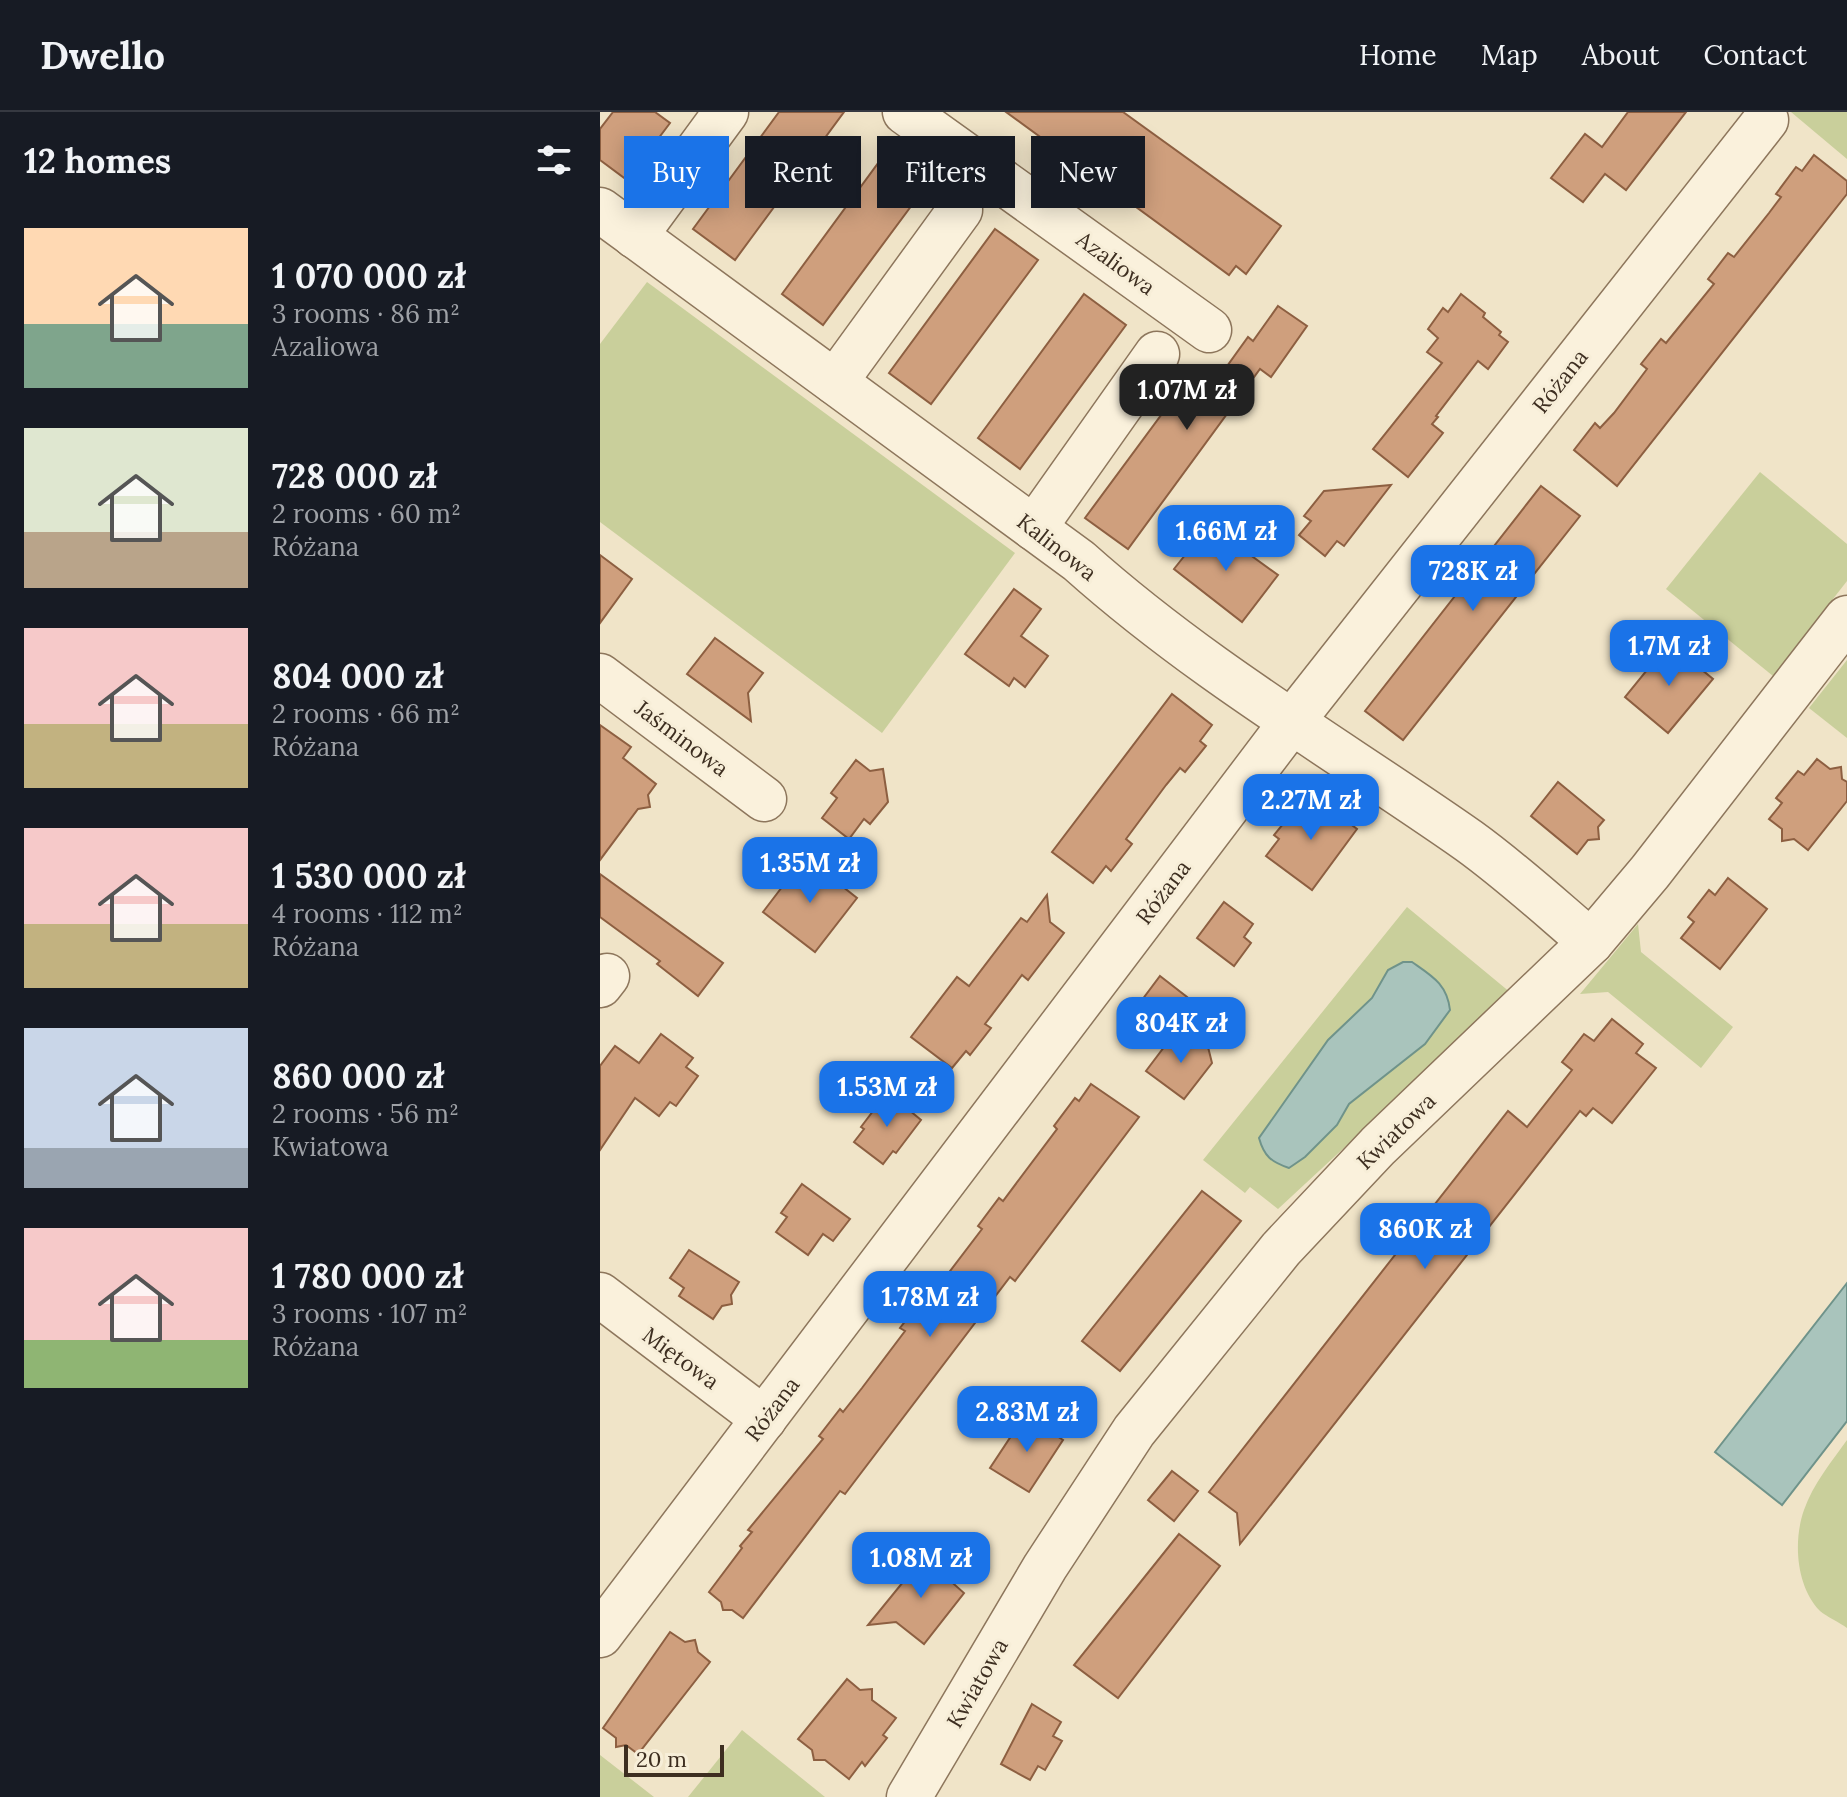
<!DOCTYPE html>
<meta charset="utf-8">
<style>
:root{--surface:#171b24;--page:#20242c;--text:#f1f3f6;--muted:#9ea1a6;--line:#363941;--accent:#1a73e8}
body{margin:0;font-family:Lora,serif;background:var(--page);color:var(--text);height:100vh;display:flex;flex-direction:column;font-size:30px;white-space:nowrap}
*{box-sizing:border-box;margin:0}
p{font-size:26px;color:var(--muted)}
.icon{flex:none;width:44px;height:44px;fill:none;stroke:currentColor;stroke-width:2;stroke-linecap:round;stroke-linejoin:round}
.map{position:relative;flex:1;overflow:hidden}
.side{display:flex;flex-direction:column;background:var(--surface);width:600px}
.side>*{flex:none}
.banner{position:absolute;left:24px;top:24px;width:760px;height:72px;display:flex;gap:16px}
.scale{position:absolute;left:24px;bottom:20px;width:100px;box-sizing:border-box;padding-left:8px;border:4px solid #3d2e20;border-top:0;font-size:22px;line-height:28px;white-space:nowrap;color:#3d2e20;-webkit-text-stroke:6px #f7eed8;paint-order:stroke}
.price{position:absolute;translate:-50% -68px;padding:0 18px;border-radius:16px;background:var(--accent);color:#fff;font-size:26px;line-height:52px;filter:drop-shadow(0 2px 4px #0008)}
.price::after{content:'';position:absolute;left:50%;top:48px;width:24px;height:18px;margin-left:-12px;background:inherit;clip-path:polygon(0 0,100% 0,50% 100%)}
.price.current{background:#222;color:#fff}
ul{padding:0;list-style:none}
li{display:flex;align-items:center;gap:24px;height:200px;padding:0 24px}
li span{display:grid;place-items:center;flex:none;width:224px;height:160px;border-radius:0px;color:#555}
li>.icon{margin-inline-start:auto}
span .icon{width:96px;height:96px;fill:#fffc;stroke-width:1}
li b{font-size:34px}
h2{display:flex;justify-content:space-between;align-items:center;height:96px;padding:0 24px;font-size:34px}
.tag{padding:0 28px;border-radius:0px;background:var(--surface);box-shadow:0 4px 20px #0003;font-size:28px;line-height:72px}
.tag.current{background:var(--accent);color:#fff}
header{display:flex;align-items:center;gap:48px;box-sizing:border-box;height:112px;padding:0 40px;background:var(--surface);border-bottom:2px solid var(--line)}
header strong{font-size:38px}
nav{display:flex;gap:44px;margin-inline-start:auto;font-size:28px}
main{display:flex;flex:1;min-height:0}
.map>svg:first-child{display:block}
.green{fill:#c9cf9b}
.water{fill:#a9c4bc;stroke:#6f938a;stroke-width:2}
.building{fill:#cf9f7d;stroke:#8d5f41;stroke-width:2}
.lines{fill:none;stroke-linecap:round;stroke-linejoin:round}
.minor-casing{stroke:#8d765c;stroke-width:47}
.minor{stroke:#faf1dc;stroke-width:44}
.labels{text-anchor:middle;dominant-baseline:central;stroke-width:6;stroke-linejoin:round;paint-order:stroke}
.street-label{font-size:22px;fill:#3d2e20;stroke:#f7eed8}
</style>
<header>
<strong>Dwello</strong>
<nav><a>Home</a><a>Map</a><a>About</a><a>Contact</a></nav>
</header>
<main>
<section class="side">
<h2>12 homes<svg class="icon" aria-label="filters" viewBox="0 0 24 24"><path d="M4 7h16M4 17h16"/><circle cx="9" cy="7" r="2"/><circle cx="15" cy="17" r="2"/></svg></h2>
<ul>
<li><span style="background:linear-gradient(#ffd9b3 60%,#7fa58c 0)"><svg class="icon" aria-label="home" viewBox="0 0 24 24"><path d="M3 11l9-7 9 7M6 9v11h12V9"/></svg></span><div><b>1 070 000 zł</b><p>3 rooms · 86 m²</p><p>Azaliowa</p></div></li>
<li><span style="background:linear-gradient(#dfe7d0 65%,#b9a48a 0)"><svg class="icon" aria-label="home" viewBox="0 0 24 24"><path d="M3 11l9-7 9 7M6 9v11h12V9"/></svg></span><div><b>728 000 zł</b><p>2 rooms · 60 m²</p><p>Różana</p></div></li>
<li><span style="background:linear-gradient(#f6c9c9 60%,#c2b280 0)"><svg class="icon" aria-label="home" viewBox="0 0 24 24"><path d="M3 11l9-7 9 7M6 9v11h12V9"/></svg></span><div><b>804 000 zł</b><p>2 rooms · 66 m²</p><p>Różana</p></div></li>
<li><span style="background:linear-gradient(#f6c9c9 60%,#c2b280 0)"><svg class="icon" aria-label="home" viewBox="0 0 24 24"><path d="M3 11l9-7 9 7M6 9v11h12V9"/></svg></span><div><b>1 530 000 zł</b><p>4 rooms · 112 m²</p><p>Różana</p></div></li>
<li><span style="background:linear-gradient(#c9d6e8 75%,#9aa5b1 0)"><svg class="icon" aria-label="home" viewBox="0 0 24 24"><path d="M3 11l9-7 9 7M6 9v11h12V9"/></svg></span><div><b>860 000 zł</b><p>2 rooms · 56 m²</p><p>Kwiatowa</p></div></li>
<li><span style="background:linear-gradient(#f6c9c9 70%,#8fb573 0)"><svg class="icon" aria-label="home" viewBox="0 0 24 24"><path d="M3 11l9-7 9 7M6 9v11h12V9"/></svg></span><div><b>1 780 000 zł</b><p>3 rooms · 107 m²</p><p>Różana</p></div></li>
</ul>
</section>
<div class="map">
<svg width="1247" height="1685" viewBox="0 0 1247 1685">
<rect width="100%" height="100%" fill="#f0e4c8"/>
<g class="green">
<path d="M1191,0H1247V47Z"/>
<path d="M47,170L415,441L282,621L0,410V232Z"/>
<path d="M1160,360L1247,432V469L1173,564L1066,477Z"/>
<path d="M1247,548V626L1209,596Z"/>
<path d="M807,795L911,881L678,1097L650,1075L645,1081L603,1048Z"/>
<path d="M1038,812L1041,840L1133,915L1101,956L1008,880L980,882Z"/>
<path d="M1247,1328V1516C1239,1510 1227,1505 1220,1499C1196,1474 1193,1429 1204,1398C1213,1372 1232,1349 1247,1328Z"/>
<path d="M142,1618L225,1685H88Z"/>
<path d="M0,1643L54,1685H0Z"/>
</g>
<g class="water">
<path d="M803,850H812C832,864 847,872 850,898L825,932L749,992L737,1013L705,1045L689,1056C671,1050 664,1044 659,1026L728,928L772,886L788,858Z"/>
<path d="M1247,1171V1309L1182,1393L1115,1340Z"/>
</g>
<g class="building">
<path d="M13,0H55L70,11L27,68L0,48V17Z"/>
<path d="M179,0H244L135,148L93,117Z"/>
<path d="M406,0H523L681,114L646,162L636,154L629,163Z"/>
<path d="M1028,0H1086L1026,78L1005,62L983,90L951,66L985,22L1002,35Z"/>
<path d="M287,39L329,70L223,213L182,182Z"/>
<path d="M1214,43L1247,69V82L1017,374L974,338L995,311L1000,316L1014,301L1047,257L1041,252L1061,227L1066,231L1114,172L1108,167L1128,141L1134,145L1169,101L1181,85L1176,82L1196,55L1202,59Z"/>
<path d="M395,117L438,148L331,292L289,261Z"/>
<path d="M484,182L526,213L420,357L378,326Z"/>
<path d="M861,182L885,201L883,205L901,220L899,223L908,230L888,257L878,249L836,304L838,305L832,312L843,321L808,365L773,337L842,251L827,240L838,226L828,217L843,196L848,200Z"/>
<path d="M678,194L707,214L671,265L660,257L528,437L485,406L593,260L612,275L648,225L653,229Z"/>
<path d="M791,373L744,434L737,429L725,444L699,423L711,409L704,404L724,379Z"/>
<path d="M941,374L980,404L803,628L765,599Z"/>
<path d="M609,413L678,463L642,510L574,457Z"/>
<path d="M0,443L32,467L0,511Z"/>
<path d="M414,477L441,497L421,524L448,544L425,575L414,566L409,574L365,542Z"/>
<path d="M115,526L163,561L148,581L151,609L87,562Z"/>
<path d="M1069,531L1113,567L1068,621L1025,585Z"/>
<path d="M572,582L612,613L600,629L606,634L585,660L580,656L566,673L526,727L532,732L511,759L506,754L493,771L452,740Z"/>
<path d="M0,613L31,635L23,646L56,672L48,683L50,695L38,697L0,748Z"/>
<path d="M1217,647L1230,657L1241,655L1242,667L1247,670V689L1208,738L1194,727L1182,729V717L1169,707L1182,691L1176,686L1198,659L1204,663Z"/>
<path d="M256,648L270,659L283,657L288,690L270,712L264,707L249,727L222,706L237,686L231,681Z"/>
<path d="M958,670L1004,708L998,715L999,727L988,728L977,742L931,704Z"/>
<path d="M712,683L757,717L712,778L666,744L679,727L674,723L696,696L700,700Z"/>
<path d="M205,745L257,786L215,840L163,800Z"/>
<path d="M0,762L123,851L98,884L57,852L60,849L0,805Z"/>
<path d="M1128,766L1167,797L1120,857L1081,826L1094,810L1088,805L1109,778L1115,783Z"/>
<path d="M447,783L450,810L464,821L428,868L422,863L385,912L391,916L370,943L366,939L352,956L311,925L357,865L369,874L421,806L427,810Z"/>
<path d="M624,790L653,812L644,825L651,831L634,854L597,826Z"/>
<path d="M560,864L587,885L566,912L539,892Z"/>
<path d="M1012,907L1043,932L1036,941L1056,956L1012,1011L993,996L986,1004L980,999L640,1432L637,1401L609,1380L908,999L927,1015L972,958L962,950L984,922L994,929Z"/>
<path d="M577,918L598,935H608L612,951L584,987L546,959Z"/>
<path d="M61,922L93,946L86,955L98,964L76,994L70,990L59,1004L35,986L0,1038V954L15,934L39,951Z"/>
<path d="M491,972L539,1005L415,1169L410,1165L245,1382L240,1379L143,1506L132,1498H123L121,1490L109,1480L142,1436L140,1434L152,1420L148,1418L223,1327L219,1324L240,1297L243,1300L262,1276L305,1219L300,1216L321,1189L325,1192L382,1117L378,1114L399,1086L403,1089L457,1017L454,1014L475,986L479,989Z"/>
<path d="M286,982L298,990H307L309,998L321,1008L296,1041L293,1039L283,1052L254,1030L264,1017L261,1015Z"/>
<path d="M202,1072L250,1107L233,1129L223,1122L208,1143L176,1120L187,1105L181,1101Z"/>
<path d="M602,1079L641,1109L520,1259L482,1229Z"/>
<path d="M89,1138L139,1170L131,1183L132,1192L122,1194L113,1207L79,1184L84,1176L70,1166Z"/>
<path d="M425,1303L463,1328L429,1380L390,1356Z"/>
<path d="M572,1359L598,1379L574,1409L548,1388Z"/>
<path d="M579,1422L620,1454L518,1586L474,1553Z"/>
<path d="M334,1432L337,1457L364,1481L324,1532L296,1510L268,1513Z"/>
<path d="M70,1520L85,1530L95,1528L98,1540L110,1550L38,1642L26,1633L16,1635V1626L3,1616Z"/>
<path d="M247,1567L260,1578L272,1577V1588L296,1606L283,1623L287,1626L265,1654L262,1650L249,1667L225,1648H214L212,1638L198,1627Z"/>
<path d="M432,1592L461,1610L453,1624L462,1629L445,1658L438,1654L430,1668L401,1652Z"/>
</g>
<g class="lines">
<g class="minor-casing">
<g id="minor">
<path d="M305,0L609,218"/>
<path d="M0,98L479,449C601,558 736,636 869,729C912,760 951,796 991,830"/>
<path d="M35,124L126,0"/>
<path d="M235,270L360,98"/>
<path d="M434,416L557,242"/>
<path d="M0,564L164,687"/>
<path d="M0,873L7,864"/>
<path d="M0,1183L164,1307"/>
<path d="M0,1523L690,612L1166,8"/>
<path d="M309,1685L445,1455L534,1319L681,1137L778,1034L991,830L1050,760L1247,506"/>
</g>
</g>
<use href="#minor" class="minor"/>
</g>
<g class="labels">
<g class="street-label">
<text transform="translate(516 151) rotate(36)">Azaliowa</text>
<text transform="translate(960 269) rotate(-52)">Różana</text>
<text transform="translate(457 435) rotate(38)">Kalinowa</text>
<text transform="translate(82 626) rotate(37)">Jaśminowa</text>
<text transform="translate(563 780) rotate(-53)">Różana</text>
<text transform="translate(796 1019) rotate(-44)">Kwiatowa</text>
<text transform="translate(81 1246) rotate(36)">Miętowa</text>
<text transform="translate(172 1297) rotate(-53)">Różana</text>
<text transform="translate(377 1571) rotate(-60)">Kwiatowa</text>
</g>
</g>
</svg>
<div class="scale">20 m</div>
<b class="price current" style="left:587px;top:320px">1.07M zł</b>
<b class="price" style="left:626px;top:461px">1.66M zł</b>
<b class="price" style="left:873px;top:501px">728K zł</b>
<b class="price" style="left:1069px;top:576px">1.7M zł</b>
<b class="price" style="left:711px;top:730px">2.27M zł</b>
<b class="price" style="left:210px;top:793px">1.35M zł</b>
<b class="price" style="left:581px;top:953px">804K zł</b>
<b class="price" style="left:287px;top:1017px">1.53M zł</b>
<b class="price" style="left:825px;top:1159px">860K zł</b>
<b class="price" style="left:330px;top:1227px">1.78M zł</b>
<b class="price" style="left:427px;top:1342px">2.83M zł</b>
<b class="price" style="left:321px;top:1488px">1.08M zł</b>
<div class="banner">
<a class="tag current">Buy</a>
<a class="tag">Rent</a>
<a class="tag">Filters</a>
<a class="tag">New</a>
</div>
</div>
</main>
